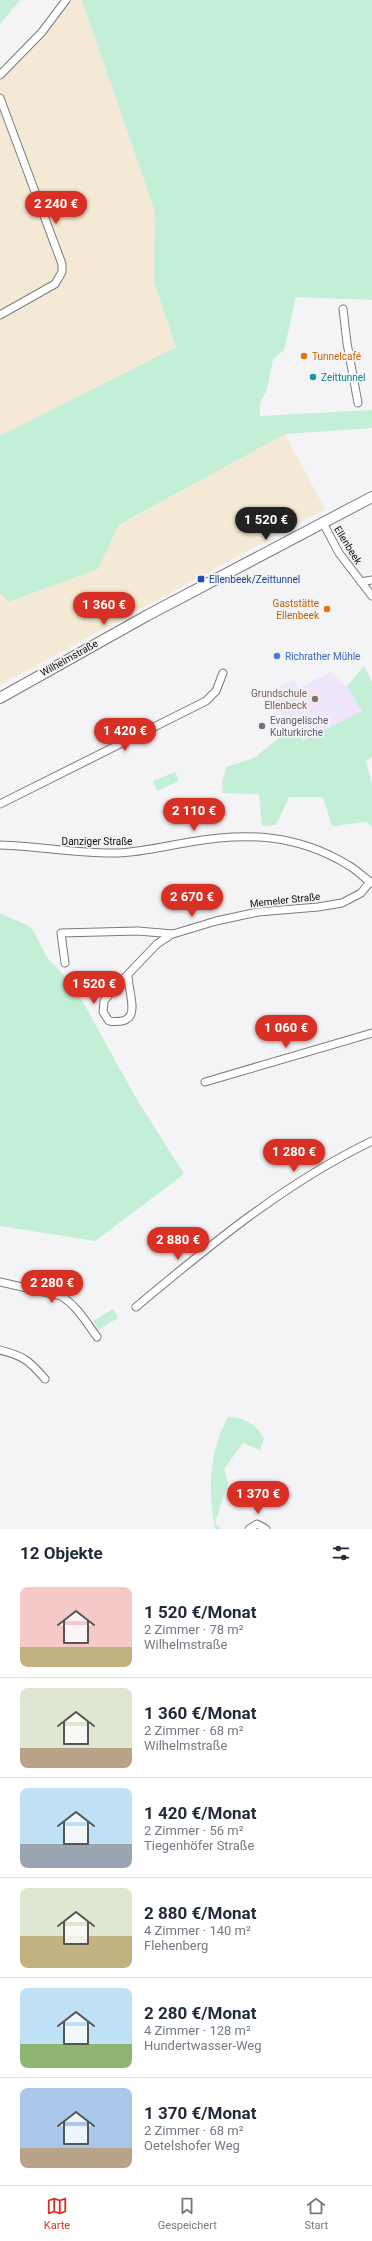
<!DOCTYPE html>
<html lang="de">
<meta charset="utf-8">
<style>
:root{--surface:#fff;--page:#f2f2f3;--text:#1f2937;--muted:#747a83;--line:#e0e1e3;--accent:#d93025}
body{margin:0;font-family:Roboto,sans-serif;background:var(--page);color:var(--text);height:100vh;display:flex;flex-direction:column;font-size:15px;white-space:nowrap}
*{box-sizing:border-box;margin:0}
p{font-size:13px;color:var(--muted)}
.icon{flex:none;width:22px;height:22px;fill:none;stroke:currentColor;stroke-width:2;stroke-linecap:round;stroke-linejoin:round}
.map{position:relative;height:1529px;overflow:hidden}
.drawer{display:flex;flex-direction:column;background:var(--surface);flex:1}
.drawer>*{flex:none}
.price{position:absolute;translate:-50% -34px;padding:0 9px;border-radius:14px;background:var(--accent);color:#fff;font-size:13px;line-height:26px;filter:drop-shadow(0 1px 2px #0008)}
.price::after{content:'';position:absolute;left:50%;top:24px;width:12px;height:9px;margin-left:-6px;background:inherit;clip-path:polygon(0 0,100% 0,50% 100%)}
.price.current{background:#222;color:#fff}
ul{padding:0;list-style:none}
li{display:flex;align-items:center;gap:12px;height:100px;padding:0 20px}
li+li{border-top:1px solid var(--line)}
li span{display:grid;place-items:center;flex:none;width:112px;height:80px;border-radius:8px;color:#555}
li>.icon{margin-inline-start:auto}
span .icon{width:48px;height:48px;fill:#fffc;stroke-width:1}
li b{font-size:17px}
h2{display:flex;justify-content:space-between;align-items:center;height:48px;padding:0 20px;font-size:17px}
.menu{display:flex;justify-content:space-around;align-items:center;height:56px;border-top:1px solid var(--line);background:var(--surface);font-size:11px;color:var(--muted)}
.menu a{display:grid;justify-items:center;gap:2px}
.menu .current{color:var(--accent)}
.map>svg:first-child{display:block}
.industrial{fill:#f4e9d4}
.education{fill:#efe6fb}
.green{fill:#c2efd5}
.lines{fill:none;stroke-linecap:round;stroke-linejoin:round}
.minor-casing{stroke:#7b7b7d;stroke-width:9}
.secondary-casing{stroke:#7b7b7d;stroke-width:12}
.minor{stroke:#fff;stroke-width:7}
.secondary{stroke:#fff;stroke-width:10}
.food-dot{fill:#e8710a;stroke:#f4f4f6;stroke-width:1.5}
.culture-dot{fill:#0f9aa8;stroke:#f4f4f6;stroke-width:1.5}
.transit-dot{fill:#1a4fb4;stroke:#f4f4f6;stroke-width:1.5}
.shop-dot{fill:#3f7fe0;stroke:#f4f4f6;stroke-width:1.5}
.education-dot{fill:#8d6e63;stroke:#f4f4f6;stroke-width:1.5}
.worship-dot{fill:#6b7280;stroke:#f4f4f6;stroke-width:1.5}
.labels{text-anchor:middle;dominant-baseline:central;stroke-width:3.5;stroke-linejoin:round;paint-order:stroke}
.food-label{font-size:10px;fill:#c56008;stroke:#f4f4f6;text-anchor:start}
.culture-label{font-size:10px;fill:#0d838f;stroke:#f4f4f6;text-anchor:start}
.street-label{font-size:10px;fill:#0e0e0f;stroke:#f4f4f6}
.transit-label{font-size:10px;fill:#164399;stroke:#f4f4f6;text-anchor:start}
.shop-label{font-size:10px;fill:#366cbe;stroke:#f4f4f6;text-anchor:start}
.education-label{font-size:10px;fill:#785e54;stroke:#f4f4f6;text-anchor:end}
.worship-label{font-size:10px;fill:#5b616d;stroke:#f4f4f6;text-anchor:start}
</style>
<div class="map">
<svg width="372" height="1529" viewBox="0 0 372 1529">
<rect width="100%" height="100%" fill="#f4f4f6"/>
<g class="industrial">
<path d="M70,0H82L155,212L154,282L176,347L0,436V81L44,33Z"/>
<path d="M285,434L325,509L0,685V593L8,602L98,569L119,526Z"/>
</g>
<path class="education" d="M330,672L347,686L362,711L303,741L276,707L274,690L294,680L299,688Z"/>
<g class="green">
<path d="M0,0H20L0,24Z"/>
<path d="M82,0H372V300L296,297L284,350L273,359L267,390L260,403V416L372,410V428L285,434L119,525L98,569L8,602L0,593V436L176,347L154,282L155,212Z"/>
<path d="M364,666L372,682V757L366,761L372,785V826L367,822L332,826L323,797H289L276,825L262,826L259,794L222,793L223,785L222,784L226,767L254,758L292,728L303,741L362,711L347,686Z"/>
<path d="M175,772L179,781L157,791L153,781Z"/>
<path d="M0,913L31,927L48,959L74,986L136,1098L184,1174L95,1241L0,1226Z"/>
<path d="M113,1309L118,1318L98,1330L93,1321Z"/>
<path d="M228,1417C246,1418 254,1423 264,1438L260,1450L243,1443L224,1469L228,1482L215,1523L222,1529H215C208,1490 209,1451 228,1417Z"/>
</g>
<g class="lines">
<g class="minor-casing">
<g id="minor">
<path d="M0,75L42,32L66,0"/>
<path d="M0,98L62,264V272L55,284L0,315"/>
<path d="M343,309L347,343L358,403"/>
<path d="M323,523L339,553L372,596"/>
<path d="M361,582L372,580"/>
<path d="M0,804L206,701L216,691L223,673"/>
<path d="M0,845C40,846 78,854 118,853C142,852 166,846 190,842C247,832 297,834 348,865C357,870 364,878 372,883"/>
<path d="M65,963L61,933L138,931L173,934L216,921L258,912L318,907L342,903L361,893L370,882"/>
<path d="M128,976C129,998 144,1026 109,1021L103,1012L104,1001L112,991L157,944L172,934"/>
<path d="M205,1082L372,1033"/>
<path d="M0,1282L61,1296C77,1306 86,1322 97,1337"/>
<path d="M136,1307C210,1245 285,1183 372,1141"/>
<path d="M0,1350C23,1356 29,1360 45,1379"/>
<path d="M249,1529L257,1524L266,1529"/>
</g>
</g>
<g class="secondary-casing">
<path id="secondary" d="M0,698L148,615L372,497"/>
</g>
<use href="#minor" class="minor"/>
<use href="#secondary" class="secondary"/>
</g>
<g class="food-dot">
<circle cx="304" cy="356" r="4"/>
<circle cx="327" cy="609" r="4"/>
</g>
<circle class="culture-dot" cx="313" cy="377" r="4"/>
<rect class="transit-dot" x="197" y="575" width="8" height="8" rx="2"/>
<circle class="shop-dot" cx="277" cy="656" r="4"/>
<circle class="education-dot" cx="315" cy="699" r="4"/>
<circle class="worship-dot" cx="262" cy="726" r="4"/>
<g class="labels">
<g class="food-label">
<text x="312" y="356">Tunnelcafé</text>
<text x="319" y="603" text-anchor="end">Gaststätte<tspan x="319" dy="12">Ellenbeek</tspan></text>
</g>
<g class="culture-label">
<text x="321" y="377">Zeittunnel</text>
</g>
<g class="street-label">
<text transform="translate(348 545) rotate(58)">Ellenbeek</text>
<text transform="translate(69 658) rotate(-29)">Wilhelmstraße</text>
<text x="97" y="841">Danziger Straße</text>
<text transform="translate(285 900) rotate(-6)">Memeler Straße</text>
</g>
<g class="transit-label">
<text x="209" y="579">Ellenbeek/Zeittunnel</text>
</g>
<g class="shop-label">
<text x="285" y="656">Richrather Mühle</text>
</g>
<g class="education-label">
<text x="307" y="693">Grundschule<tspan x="307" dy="12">Ellenbeck</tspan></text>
</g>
<g class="worship-label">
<text x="270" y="720">Evangelische<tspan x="270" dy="12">Kulturkirche</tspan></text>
</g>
</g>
</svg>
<b class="price" style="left:56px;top:225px">2 240 €</b>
<b class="price current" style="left:266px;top:541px">1 520 €</b>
<b class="price" style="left:104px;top:626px">1 360 €</b>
<b class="price" style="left:125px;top:752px">1 420 €</b>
<b class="price" style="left:194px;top:832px">2 110 €</b>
<b class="price" style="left:192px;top:918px">2 670 €</b>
<b class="price" style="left:94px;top:1005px">1 520 €</b>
<b class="price" style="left:286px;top:1049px">1 060 €</b>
<b class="price" style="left:294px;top:1173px">1 280 €</b>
<b class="price" style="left:178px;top:1261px">2 880 €</b>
<b class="price" style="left:52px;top:1304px">2 280 €</b>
<b class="price" style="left:258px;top:1515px">1 370 €</b>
</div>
<section class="drawer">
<h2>12 Objekte<svg class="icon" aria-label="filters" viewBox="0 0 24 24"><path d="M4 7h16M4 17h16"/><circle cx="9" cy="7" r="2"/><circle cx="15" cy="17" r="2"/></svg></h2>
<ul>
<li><span style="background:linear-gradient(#f6c9c9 75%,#c2b280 0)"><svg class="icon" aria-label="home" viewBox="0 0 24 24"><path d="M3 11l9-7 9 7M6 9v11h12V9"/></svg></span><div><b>1 520 €/Monat</b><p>2 Zimmer · 78 m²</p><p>Wilhelmstraße</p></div></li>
<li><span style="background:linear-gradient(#dfe7d0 75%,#b9a48a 0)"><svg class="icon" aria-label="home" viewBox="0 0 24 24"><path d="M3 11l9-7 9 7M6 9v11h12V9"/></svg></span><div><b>1 360 €/Monat</b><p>2 Zimmer · 68 m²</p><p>Wilhelmstraße</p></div></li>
<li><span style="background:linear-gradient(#bfe0f5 70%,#9aa5b1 0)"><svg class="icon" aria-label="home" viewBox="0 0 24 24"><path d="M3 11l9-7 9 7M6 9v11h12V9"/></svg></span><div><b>1 420 €/Monat</b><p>2 Zimmer · 56 m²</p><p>Tiegenhöfer Straße</p></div></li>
<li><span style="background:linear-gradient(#dfe7d0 60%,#c2b280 0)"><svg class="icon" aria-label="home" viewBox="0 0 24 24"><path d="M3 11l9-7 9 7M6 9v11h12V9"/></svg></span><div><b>2 880 €/Monat</b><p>4 Zimmer · 140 m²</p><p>Flehenberg</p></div></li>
<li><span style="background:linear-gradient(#bfe0f5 70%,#8fb573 0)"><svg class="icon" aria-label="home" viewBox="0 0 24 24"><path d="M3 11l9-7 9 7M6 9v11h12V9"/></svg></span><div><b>2 280 €/Monat</b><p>4 Zimmer · 128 m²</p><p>Hundertwasser-Weg</p></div></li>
<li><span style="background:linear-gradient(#a9c7e8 75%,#b9a48a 0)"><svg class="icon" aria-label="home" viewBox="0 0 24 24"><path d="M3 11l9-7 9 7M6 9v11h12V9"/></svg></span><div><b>1 370 €/Monat</b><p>2 Zimmer · 68 m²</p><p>Oetelshofer Weg</p></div></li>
</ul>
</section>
<nav class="menu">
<a class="current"><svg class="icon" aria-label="map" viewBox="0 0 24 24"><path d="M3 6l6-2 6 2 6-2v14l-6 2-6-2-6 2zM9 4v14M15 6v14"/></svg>Karte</a>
<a><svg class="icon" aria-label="saved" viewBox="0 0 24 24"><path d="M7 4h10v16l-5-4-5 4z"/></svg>Gespeichert</a>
<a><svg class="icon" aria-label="home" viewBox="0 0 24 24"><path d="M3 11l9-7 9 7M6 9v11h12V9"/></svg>Start</a>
</nav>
